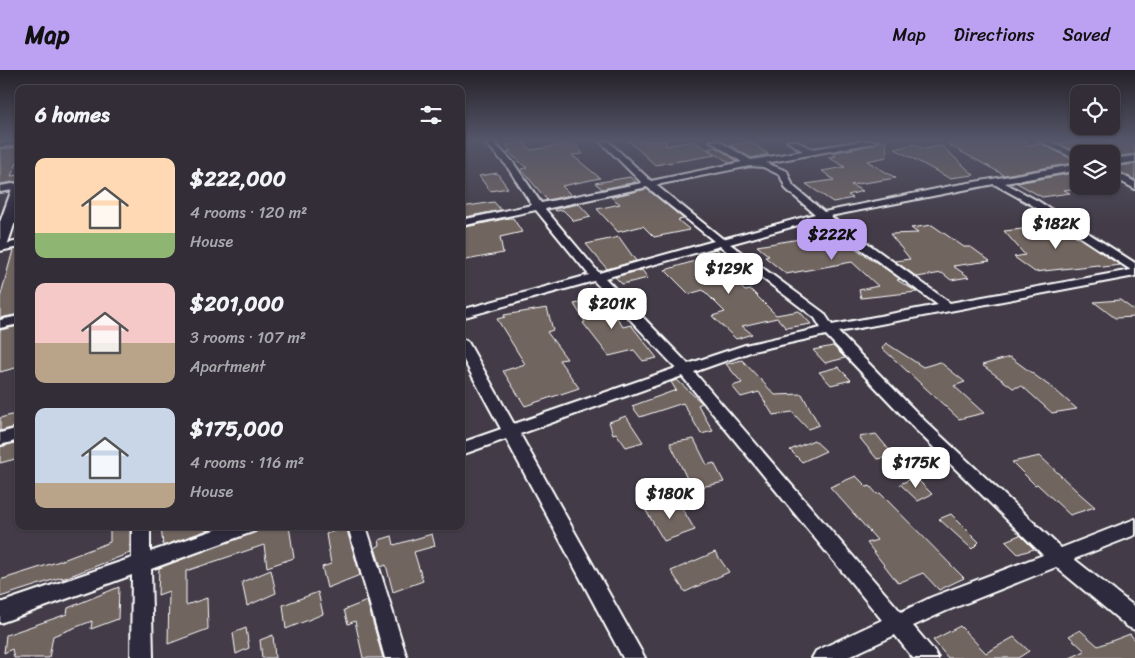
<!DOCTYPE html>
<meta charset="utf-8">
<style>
:root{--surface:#322d36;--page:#3d3942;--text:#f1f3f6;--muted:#a8a8ad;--line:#4d4951;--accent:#bca0f2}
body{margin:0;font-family:Sriracha,sans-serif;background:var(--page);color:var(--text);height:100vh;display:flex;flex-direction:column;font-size:19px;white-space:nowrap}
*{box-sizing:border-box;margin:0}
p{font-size:16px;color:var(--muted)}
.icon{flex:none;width:28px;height:28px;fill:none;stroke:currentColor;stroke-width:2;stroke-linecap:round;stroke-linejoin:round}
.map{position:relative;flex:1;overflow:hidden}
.drawer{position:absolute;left:15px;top:15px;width:450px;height:445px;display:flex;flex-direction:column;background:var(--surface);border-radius:10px;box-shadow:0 1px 4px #0004,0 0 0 1px var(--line)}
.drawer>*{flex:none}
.tools{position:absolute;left:1070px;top:15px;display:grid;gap:10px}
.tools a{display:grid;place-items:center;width:50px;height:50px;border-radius:10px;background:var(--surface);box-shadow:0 1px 4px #0004,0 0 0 1px var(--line);font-size:25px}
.price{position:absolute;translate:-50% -42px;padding:0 11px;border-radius:10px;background:#fff;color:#222;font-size:16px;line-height:32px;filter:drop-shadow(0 1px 2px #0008)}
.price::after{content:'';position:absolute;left:50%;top:30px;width:15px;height:11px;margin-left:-8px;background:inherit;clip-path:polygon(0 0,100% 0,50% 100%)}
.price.active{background:var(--accent);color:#111}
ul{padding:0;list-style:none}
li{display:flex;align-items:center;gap:15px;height:125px;padding:0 20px}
li span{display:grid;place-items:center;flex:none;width:140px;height:100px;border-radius:10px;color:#555}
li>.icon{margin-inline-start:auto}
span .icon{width:60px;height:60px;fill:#fffc;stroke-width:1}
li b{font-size:21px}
h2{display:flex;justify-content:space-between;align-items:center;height:60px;padding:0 20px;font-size:21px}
header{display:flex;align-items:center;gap:30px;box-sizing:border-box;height:70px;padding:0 25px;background:var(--accent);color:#111}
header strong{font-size:24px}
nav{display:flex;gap:28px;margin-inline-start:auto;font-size:18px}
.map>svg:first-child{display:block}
.building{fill:#716560;stroke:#fff}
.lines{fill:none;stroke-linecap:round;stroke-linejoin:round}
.minor-casing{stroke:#fff;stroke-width:4}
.secondary-casing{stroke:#fff;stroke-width:4}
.minor{fill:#2f2a3d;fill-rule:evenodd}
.secondary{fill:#2f2a3d;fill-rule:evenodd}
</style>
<header>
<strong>Map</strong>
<nav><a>Map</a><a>Directions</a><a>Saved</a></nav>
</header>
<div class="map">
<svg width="1135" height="588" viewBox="0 0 1135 588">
<rect width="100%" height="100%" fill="#433c48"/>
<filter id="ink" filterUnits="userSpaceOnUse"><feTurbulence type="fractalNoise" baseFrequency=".02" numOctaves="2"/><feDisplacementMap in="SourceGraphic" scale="10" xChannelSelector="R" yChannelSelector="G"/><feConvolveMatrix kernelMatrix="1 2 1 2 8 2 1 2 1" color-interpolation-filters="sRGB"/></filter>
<g filter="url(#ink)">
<g class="building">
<path d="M629,71H666V76L694,71L716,85L655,95Z"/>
<path d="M879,71H886L887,87L867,91L896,108L851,115L863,121L848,125L853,128L833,132L806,114L834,110L822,101L845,97L828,87L836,86L831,83L873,75Z"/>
<path d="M978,71H1021L1029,75L1042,74L1078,92L1004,105L949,75Z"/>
<path d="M1085,71H1126L1135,76V84L1111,87V84H1080L1058,73Z"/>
<path d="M523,72L531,80L575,73L583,84L572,85L600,108L562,116L571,125L547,130L521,99L527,98L507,81H511L506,75Z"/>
<path d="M750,72L768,84L751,88L730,75Z"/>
<path d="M915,74L924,79L942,76L974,105L949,108L895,79Z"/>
<path d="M19,77V89L11,106L19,105V111L0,114V79Z"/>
<path d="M716,77L737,91L730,93L708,79Z"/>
<path d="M1135,94V110L1111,97Z"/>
<path d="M1079,102V118L1064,120L1070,123L1042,127L1017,113Z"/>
<path d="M497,103L508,118L490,121L479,106Z"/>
<path d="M630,107L636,112L602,119L595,113Z"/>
<path d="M647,119L684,149L678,150L690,160L654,167L643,156L618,162L597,139L620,134L611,127Z"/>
<path d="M494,132L501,140L461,148V137Z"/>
<path d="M579,134L591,147L574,151L563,140L556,141L554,139Z"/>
<path d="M509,148H513L522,162L500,167L503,183L461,191V158Z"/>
<path d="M932,155L964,177H971L990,191L953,196L969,207L951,210L942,203L917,207L895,191L910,189L890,164L918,163L911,158Z"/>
<path d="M1059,155L1120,195L1103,197L1098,195L1035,202L1014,187L1025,185L1004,161Z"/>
<path d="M836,163L871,190H873L900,209L897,210L917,222L861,228L859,220L878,216L852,192L786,204L765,187L769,186L757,176Z"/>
<path d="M619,167L636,191L607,199L586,174Z"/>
<path d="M19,179V244L0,248V228L13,180Z"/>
<path d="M716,179L732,191L728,192L736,201L731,206L724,200L745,221L751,220L776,245L799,241L811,254L786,258L777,248L742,256L752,264L736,269L712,246L725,242L703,220L689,224L665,200L708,187L703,183Z"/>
<path d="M642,200L648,208L622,214L615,207Z"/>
<path d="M604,228L623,257L631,255L657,288L643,291L634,280L609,286L583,253L585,252L574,234Z"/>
<path d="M1120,230L1135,241V247L1115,248L1094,232Z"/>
<path d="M547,238L553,260L547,262L567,289L559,290L579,318L525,336L503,301L525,294L497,249L505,247L504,245Z"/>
<path d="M19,256V297L0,302V260Z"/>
<path d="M886,273L923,297L940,292L965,312L954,316L984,343L959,349L882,278Z"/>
<path d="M833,276L845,288L825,293L813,280Z"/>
<path d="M1010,287L1055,320L1077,339L1052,343L1022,316L1013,318L982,295Z"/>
<path d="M742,290L775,325L802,324L819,355L808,359L792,342L773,345L759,322L741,327L732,316L742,313L726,294Z"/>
<path d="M838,297L851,310L831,315L819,302Z"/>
<path d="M677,310L702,333L698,335L713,361L701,364L683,333L640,347L632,336L676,320L671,312Z"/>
<path d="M19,343V356L0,361V348Z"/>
<path d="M626,346L643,372L626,377L616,363L613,364L609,352Z"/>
<path d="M876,364L894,386L877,389L859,367Z"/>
<path d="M694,369L707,395L714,393L724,412L692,419L670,373Z"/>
<path d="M814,370L826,381L802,392L790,380Z"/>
<path d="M19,372V388L0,393V377Z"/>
<path d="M1040,386L1079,423L1095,437L1070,445L1037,414L1035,415L1012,392Z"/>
<path d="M856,406L867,417L870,416L877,424L880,423L964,508L939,520L923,503L898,513L867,473L877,470L830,417Z"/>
<path d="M915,407L932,424L918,431L900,414Z"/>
<path d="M676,428L695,460L664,471L645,439Z"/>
<path d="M951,444L979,472L972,479L939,449Z"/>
<path d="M110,456H130V483L62,509V507L0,527V510L63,490L110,472Z"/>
<path d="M161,456H219L163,476Z"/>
<path d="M270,456H289L294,488L267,497L264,475L186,501V535L207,528L208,559L168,574L169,521L158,525L159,498Z"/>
<path d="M346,457L360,505L327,518L322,497L331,494L326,464Z"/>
<path d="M432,464L435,476L414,482L423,511L393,522L386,495L381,497L375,478L380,475L379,470L392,466L394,475Z"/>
<path d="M1020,465L1034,479L1018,484L1005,471Z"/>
<path d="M715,482L729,502L685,522L671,501Z"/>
<path d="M271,500L276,523L247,536L242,512Z"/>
<path d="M119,517L118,549L91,559L92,551L53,566L49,588H14L12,579L4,583L6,565L67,544L68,538Z"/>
<path d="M318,522L323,544L286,559L283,535Z"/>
<path d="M367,531L382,585L383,588H363L355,551L348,554L344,540Z"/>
<path d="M960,556L986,583L1014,567L1029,581L1018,588H948L933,570Z"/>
<path d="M246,558L249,578L236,584L233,563Z"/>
<path d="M1080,560L1098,576L1130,564L1135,570V588H1070L1085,581L1069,566Z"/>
<path d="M273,565L275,588H262L260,570Z"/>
</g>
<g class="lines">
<g class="minor-casing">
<g id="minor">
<path d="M19,71V75L0,77V73Z"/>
<path d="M484,71H492L512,91L541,133L642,113L600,71H608L651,111L742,92L710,71H719L751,90L803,81L787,71H796L812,79L862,71H877L873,73L766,93L787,101L793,116L824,142L951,116L1079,94V100L1005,113L1038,131L1135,193V206L838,262L925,351L1061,478L1135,449V465L1074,489L1135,537V560L1128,557L1056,497L946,541L913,556L934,581L938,588H913L895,565L846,588H812L816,581L882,550L682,306L520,364L645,588H623L506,369L461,385V373L501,359L461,285V268L468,272L514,354L676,298L594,211L461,248V240L589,205L536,140L461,156V150L532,135L506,95ZM750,96L763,97L780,105L786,119L815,144L723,169L656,115ZM994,114L1032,135L1131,200L950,233L830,146ZM647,117L714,171L599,203L545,139ZM820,149L938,235L832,255L824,243L730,174ZM720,176L815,248L821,258L745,275L688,294L605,208ZM826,265L915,359L1043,485L932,527L901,542L694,302L753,281Z"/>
<path d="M1040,71H1050L1079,85V91Z"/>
<path d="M1135,86V92L1111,95V89Z"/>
<path d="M1111,99L1135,112V119L1111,106Z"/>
<path d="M19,113V119L0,122V116Z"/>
<path d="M19,147V153L0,157V151Z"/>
<path d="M19,171V177L0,181V175Z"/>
<path d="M19,246V254L0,258V250Z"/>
<path d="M19,358V370L0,375V363Z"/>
<path d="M132,456H150V482L226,456H258L255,461L151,499L153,588H131L132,505L0,553V533L132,488Z"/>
<path d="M348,456H366L407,588H385Z"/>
</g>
</g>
<g class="secondary-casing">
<path id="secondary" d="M19,115V140L8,173L6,176L0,178V152L12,119Z"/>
</g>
<use href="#minor" class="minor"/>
<use href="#secondary" class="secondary"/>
</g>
</g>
<linearGradient id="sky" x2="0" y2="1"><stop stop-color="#252128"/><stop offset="0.46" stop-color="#55566a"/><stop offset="1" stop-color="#55566a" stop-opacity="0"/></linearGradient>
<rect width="1135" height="153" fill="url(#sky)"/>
</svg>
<div class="tools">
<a><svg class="icon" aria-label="locate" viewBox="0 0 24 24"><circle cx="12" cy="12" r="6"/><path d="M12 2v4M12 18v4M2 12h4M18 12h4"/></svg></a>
<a><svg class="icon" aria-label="layers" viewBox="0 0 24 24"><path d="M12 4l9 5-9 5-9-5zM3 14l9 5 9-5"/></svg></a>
</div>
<b class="price" style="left:1056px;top:180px">$182K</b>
<b class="price active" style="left:832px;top:191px">$222K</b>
<b class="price" style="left:729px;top:225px">$129K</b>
<b class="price" style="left:612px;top:260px">$201K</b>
<b class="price" style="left:916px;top:419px">$175K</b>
<b class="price" style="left:670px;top:450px">$180K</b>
<section class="drawer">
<h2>6 homes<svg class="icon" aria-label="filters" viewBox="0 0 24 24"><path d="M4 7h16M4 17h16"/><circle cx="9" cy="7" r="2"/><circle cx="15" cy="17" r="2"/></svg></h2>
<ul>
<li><span style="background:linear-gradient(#ffd9b3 75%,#8fb573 0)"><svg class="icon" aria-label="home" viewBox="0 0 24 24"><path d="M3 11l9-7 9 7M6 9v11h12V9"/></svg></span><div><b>$222,000</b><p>4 rooms · 120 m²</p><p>House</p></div></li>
<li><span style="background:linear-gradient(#f6c9c9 60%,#b9a48a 0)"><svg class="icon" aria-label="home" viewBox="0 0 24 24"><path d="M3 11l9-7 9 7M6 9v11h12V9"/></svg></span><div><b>$201,000</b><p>3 rooms · 107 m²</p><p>Apartment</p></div></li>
<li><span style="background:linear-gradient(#c9d6e8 75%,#b9a48a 0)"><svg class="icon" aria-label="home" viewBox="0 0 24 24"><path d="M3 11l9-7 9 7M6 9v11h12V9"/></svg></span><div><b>$175,000</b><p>4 rooms · 116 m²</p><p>House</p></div></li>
</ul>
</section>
</div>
